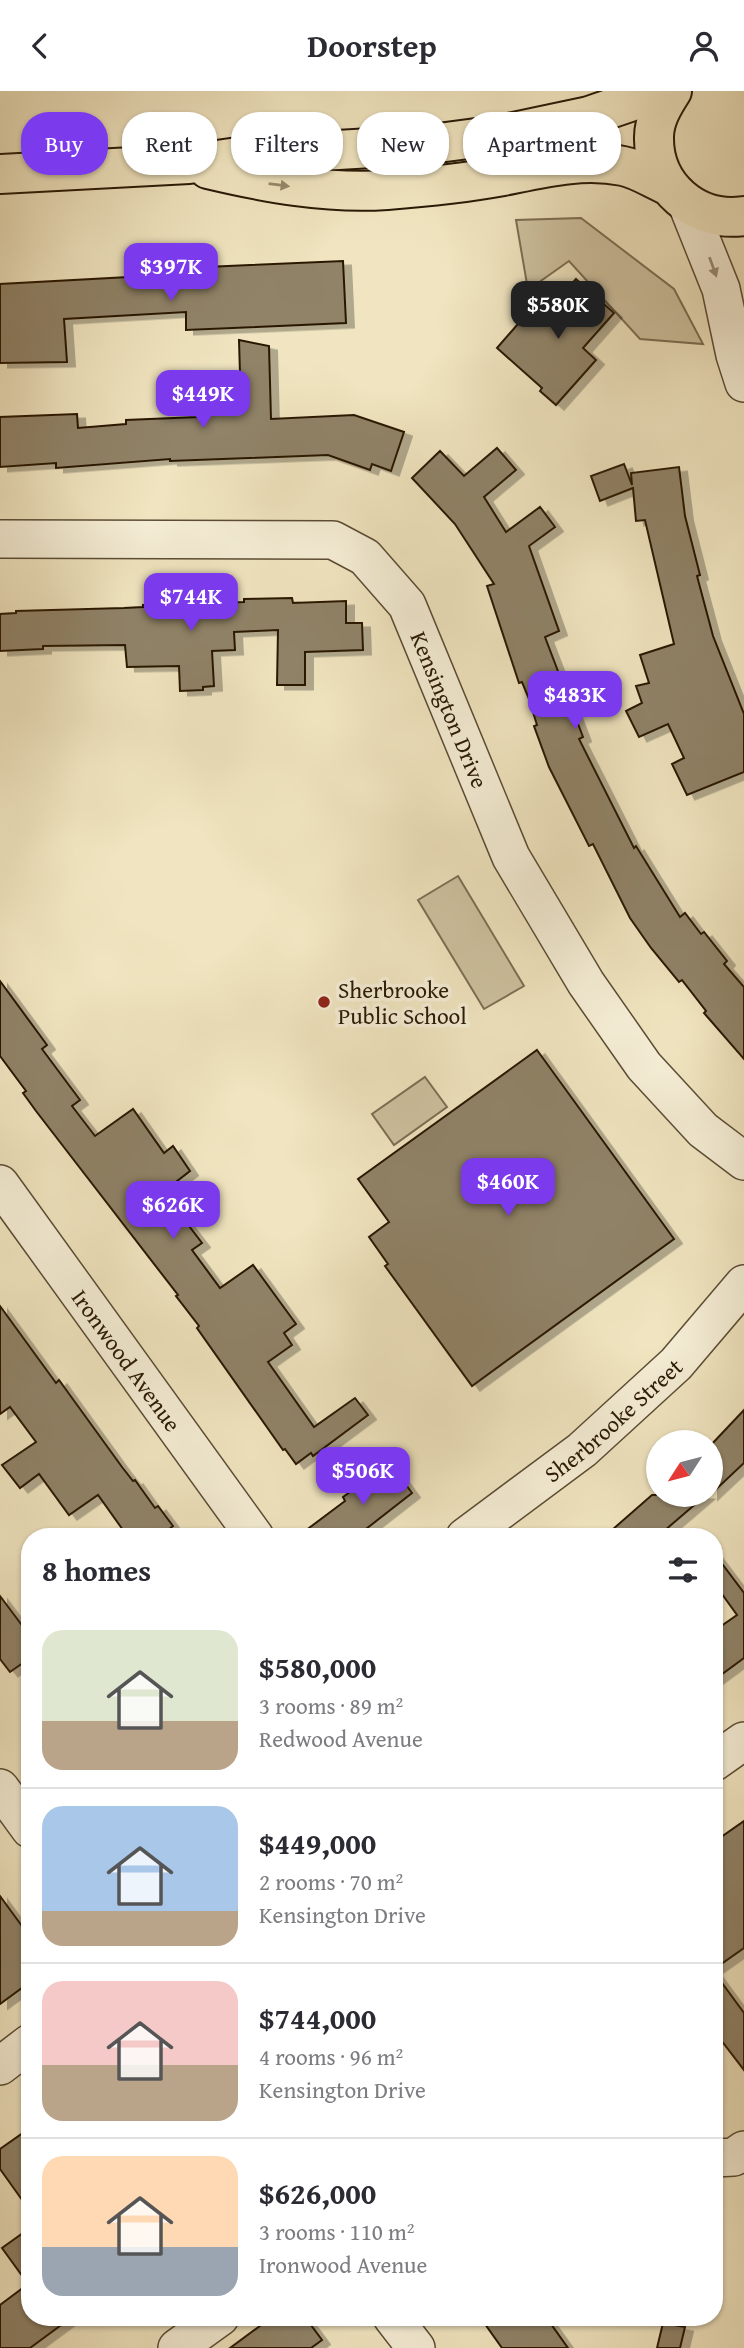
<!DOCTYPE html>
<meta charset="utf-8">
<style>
:root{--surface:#fff;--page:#f2f2f3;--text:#2b2b33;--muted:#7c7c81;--line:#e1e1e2;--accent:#7c3aed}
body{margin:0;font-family:"Gentium Book Plus",serif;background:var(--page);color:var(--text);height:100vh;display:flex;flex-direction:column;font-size:26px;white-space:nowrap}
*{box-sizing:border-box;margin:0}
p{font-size:23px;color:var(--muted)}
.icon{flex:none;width:38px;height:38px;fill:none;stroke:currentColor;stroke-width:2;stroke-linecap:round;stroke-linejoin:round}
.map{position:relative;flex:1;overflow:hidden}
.drawer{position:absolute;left:21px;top:1437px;width:702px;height:798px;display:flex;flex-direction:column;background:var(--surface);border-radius:28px;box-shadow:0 2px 5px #0004}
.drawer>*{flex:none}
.hud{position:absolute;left:21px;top:21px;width:704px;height:63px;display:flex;gap:14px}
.needle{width:46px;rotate:234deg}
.fabs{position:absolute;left:646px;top:1339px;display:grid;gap:14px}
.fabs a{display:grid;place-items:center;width:77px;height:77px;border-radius:50%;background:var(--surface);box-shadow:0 2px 5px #0004;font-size:35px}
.price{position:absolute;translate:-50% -60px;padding:0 16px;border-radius:14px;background:var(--accent);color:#fff;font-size:23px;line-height:46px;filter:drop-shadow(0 2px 4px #0008)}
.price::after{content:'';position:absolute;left:50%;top:42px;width:21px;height:16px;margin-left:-10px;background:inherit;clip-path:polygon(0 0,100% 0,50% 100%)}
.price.current{background:#222;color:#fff}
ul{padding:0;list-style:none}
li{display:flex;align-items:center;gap:21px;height:175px;padding:0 21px}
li+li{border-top:2px solid var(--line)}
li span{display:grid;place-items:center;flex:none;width:196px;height:140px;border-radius:21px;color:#555}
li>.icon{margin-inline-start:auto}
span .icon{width:84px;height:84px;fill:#fffc;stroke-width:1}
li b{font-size:30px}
h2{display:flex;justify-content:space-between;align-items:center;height:84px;padding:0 21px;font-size:30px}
.chip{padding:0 24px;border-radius:28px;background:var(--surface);box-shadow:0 2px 5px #0004;font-size:24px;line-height:63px}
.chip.current{background:var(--accent);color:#fff}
header{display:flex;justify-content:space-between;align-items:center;height:91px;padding:0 21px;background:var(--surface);font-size:32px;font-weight:700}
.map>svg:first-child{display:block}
.green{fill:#cec2a0;stroke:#7c6e53;stroke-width:2}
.building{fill:#908367;stroke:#291906;stroke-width:2;filter:url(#shadow)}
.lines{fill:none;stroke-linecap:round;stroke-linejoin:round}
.minor-casing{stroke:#5b4c34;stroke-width:40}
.major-casing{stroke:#291906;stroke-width:42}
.minor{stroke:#f5eed6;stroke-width:37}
.major{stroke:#f0e5c0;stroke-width:38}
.oneway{fill:#96896c}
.oneway2{fill:#998e78}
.poi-dot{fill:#8f2418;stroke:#f5eed6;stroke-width:2.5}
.labels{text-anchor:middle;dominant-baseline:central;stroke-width:7;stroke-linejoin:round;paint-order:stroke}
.street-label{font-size:23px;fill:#291906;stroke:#f5eed6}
.poi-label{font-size:23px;fill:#291906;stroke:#f5eed6;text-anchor:start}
</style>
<header><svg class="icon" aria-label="back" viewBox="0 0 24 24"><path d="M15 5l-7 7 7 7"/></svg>Doorstep<svg class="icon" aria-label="person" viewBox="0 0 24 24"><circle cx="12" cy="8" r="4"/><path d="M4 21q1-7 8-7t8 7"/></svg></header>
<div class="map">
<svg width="744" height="2257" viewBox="0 0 744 2257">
<defs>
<filter id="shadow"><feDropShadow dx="8" dy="4.5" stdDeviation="0" flood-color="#0004"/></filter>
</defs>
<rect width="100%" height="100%" fill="#f0e5c0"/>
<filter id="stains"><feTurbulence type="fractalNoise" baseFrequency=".00286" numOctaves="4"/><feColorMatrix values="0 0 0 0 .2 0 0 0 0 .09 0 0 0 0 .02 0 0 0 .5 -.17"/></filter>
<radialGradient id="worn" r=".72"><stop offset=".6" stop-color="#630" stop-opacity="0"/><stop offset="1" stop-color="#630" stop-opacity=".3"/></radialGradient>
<g class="green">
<path d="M581,127L674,198L703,253L640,248L569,170L528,199L516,129Z"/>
<path d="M458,785L524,895L484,918L418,809Z"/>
<path d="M425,986L447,1016L394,1054L372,1023Z"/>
</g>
<g class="building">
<path d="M343,170L346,232L186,239V221L64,228L67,271L0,272V193L184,183V177Z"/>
<path d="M576,188L614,222L583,257L596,269L556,314L540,300L542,297L497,257L531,218L541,227Z"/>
<path d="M239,249L269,255L271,328L354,324L404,341L391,380L372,373L370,379L328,364L170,370V368L56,377V372L0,376V326L77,323L78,337L126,333V329L198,326L195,286L240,283Z"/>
<path d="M497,357L516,379L484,406L506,441L540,416L555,436L529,455L559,540L545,546L583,646L579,648L634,757L636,755L680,826L685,822L701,843L704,841L727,870L724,873L744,896V968L704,922L706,920L682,889L679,891L651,857L630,827L593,753L589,755L549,676L534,635L537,634L529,608L522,591L519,592L487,495L494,493L455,433L412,387L440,360L464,385Z"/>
<path d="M624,373L632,394L631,382L679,376L685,425L700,484L697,485L713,545L744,623V681L687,704L672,673L684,667L668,633L639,646L626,620L642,612L636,595L649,592L640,564L674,553L645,429L636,430L633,397L600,410L591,385Z"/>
<path d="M292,507L293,512L346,510V532H362L363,559L305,561V594H277L278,539L234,541L235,559L212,560L214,595L203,596V599L180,600L179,575L127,576L125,554L43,555V558L0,560V523L16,522V520L124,517L143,516V514L244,511V508Z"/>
<path d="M0,890L47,954L42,958L80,1009L72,1015L95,1045L133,1018L164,1062L173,1055L190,1080L163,1101L202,1152L192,1159L220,1197L253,1174L296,1233L284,1242L292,1254L268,1271L314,1336L355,1307L368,1324L313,1365L311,1362L296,1373L285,1358L283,1359L197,1237L199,1235L176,1205L178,1204L36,1020L23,1002L26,1000L0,965Z"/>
<path d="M537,959L674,1148L472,1295L385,1175L388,1173L369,1146L389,1131L358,1088Z"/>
<path d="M0,1215L56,1292L59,1289L122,1376L133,1390L135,1389L155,1417L158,1415L173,1435L159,1446H128L98,1404L69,1424L39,1383L20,1397L2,1374L36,1351L10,1316L0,1323Z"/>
<path d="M744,1319V1372L710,1404V1355Z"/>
<path d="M390,1372L412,1402L366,1438L371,1446H297L345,1410L343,1406Z"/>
<path d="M652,1404H706L657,1446H604Z"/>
<path d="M714,1462L744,1502V1567L714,1589V1540L737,1524L714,1492Z"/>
<path d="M0,1505L30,1545V1567L10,1581L0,1568Z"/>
<path d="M744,1730V1857L714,1878V1751Z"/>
<path d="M0,1805L30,1846V1891L0,1913Z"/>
<path d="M714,1881L744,1922V1979L714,1940Z"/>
<path d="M30,2037V2120L0,2078V2058Z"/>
<path d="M30,2137V2226H72L30,2257H0V2214L28,2193L2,2157Z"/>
<path d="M272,2226H305L322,2249L311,2257H230Z"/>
<path d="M480,2226H546L568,2257H502Z"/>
<path d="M663,2232L685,2236L680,2257H657Z"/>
</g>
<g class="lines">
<g class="minor-casing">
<g id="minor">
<path d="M687,113L721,198L735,264L744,292"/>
<path id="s1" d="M0,448L333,449L365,466L407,514L511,766L586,892L644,975L703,1039L744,1070"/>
<path id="s2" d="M0,1093L255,1446"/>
<path id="s3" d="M465,1446L582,1359L676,1273L744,1193"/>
<path d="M714,1671L744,1650"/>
<path d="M0,1697L30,1738"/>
<path d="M0,1975L30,1952"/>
<path d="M714,2067L734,2066L744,2059"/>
<path d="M392,2226L416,2257"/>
<path d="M177,2257L220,2226"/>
</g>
</g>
<g class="major-casing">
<g id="major">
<path d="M672,0C663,14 654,29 654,46C653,95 695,132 744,125"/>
<path d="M208,78C267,92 326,103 387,99C425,96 464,92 503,85C543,77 582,67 623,75C638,78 653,88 667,94"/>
<path d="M0,83L189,73L252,64L423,54L499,44L589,25L662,0"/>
</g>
</g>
<use href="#minor" class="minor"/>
<use href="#major" class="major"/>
</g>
<defs><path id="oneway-solid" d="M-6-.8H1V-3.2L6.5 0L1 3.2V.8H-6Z" transform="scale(1.75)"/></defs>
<use class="oneway" href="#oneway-solid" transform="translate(279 94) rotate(7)"/>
<use class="oneway2" href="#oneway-solid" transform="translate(713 176) rotate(70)"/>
<circle class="poi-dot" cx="324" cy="911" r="7"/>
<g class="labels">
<g class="street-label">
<text stroke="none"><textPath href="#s1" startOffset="546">Kensington Drive</textPath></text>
<text stroke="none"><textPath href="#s2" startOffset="217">Ironwood Avenue</textPath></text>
<text stroke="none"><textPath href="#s3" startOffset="189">Sherbrooke Street</textPath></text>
</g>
<g class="poi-label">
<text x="338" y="898">Sherbrooke<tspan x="338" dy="26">Public School</tspan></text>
</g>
</g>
<rect width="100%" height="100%" filter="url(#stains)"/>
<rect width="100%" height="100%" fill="url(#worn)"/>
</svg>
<div class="fabs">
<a><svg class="needle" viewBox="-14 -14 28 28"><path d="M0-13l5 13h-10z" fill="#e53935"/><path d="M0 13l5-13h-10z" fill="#7c7c81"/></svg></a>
</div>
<b class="price" style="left:171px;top:212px">$397K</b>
<b class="price current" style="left:558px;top:250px">$580K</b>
<b class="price" style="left:203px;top:339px">$449K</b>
<b class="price" style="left:191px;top:542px">$744K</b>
<b class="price" style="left:575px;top:640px">$483K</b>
<b class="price" style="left:508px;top:1127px">$460K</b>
<b class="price" style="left:173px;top:1150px">$626K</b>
<b class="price" style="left:363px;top:1416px">$506K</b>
<div class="hud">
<a class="chip current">Buy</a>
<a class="chip">Rent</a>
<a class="chip">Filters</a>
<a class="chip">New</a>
<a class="chip">Apartment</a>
</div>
<section class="drawer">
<h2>8 homes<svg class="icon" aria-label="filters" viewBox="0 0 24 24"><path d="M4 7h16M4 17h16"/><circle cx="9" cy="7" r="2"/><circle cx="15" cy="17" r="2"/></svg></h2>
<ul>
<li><span style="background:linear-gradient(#dfe7d0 65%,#b9a48a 0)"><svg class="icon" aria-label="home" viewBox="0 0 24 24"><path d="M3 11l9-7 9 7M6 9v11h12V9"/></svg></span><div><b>$580,000</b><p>3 rooms · 89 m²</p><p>Redwood Avenue</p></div></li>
<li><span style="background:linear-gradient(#a9c7e8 75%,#b9a48a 0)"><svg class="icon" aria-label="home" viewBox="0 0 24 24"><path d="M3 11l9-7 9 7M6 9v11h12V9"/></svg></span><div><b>$449,000</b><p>2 rooms · 70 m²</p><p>Kensington Drive</p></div></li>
<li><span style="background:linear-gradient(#f6c9c9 60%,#b9a48a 0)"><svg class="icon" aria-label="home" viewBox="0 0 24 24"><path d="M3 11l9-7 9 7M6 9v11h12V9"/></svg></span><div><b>$744,000</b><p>4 rooms · 96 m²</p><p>Kensington Drive</p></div></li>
<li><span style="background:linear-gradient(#ffd9b3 65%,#9aa5b1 0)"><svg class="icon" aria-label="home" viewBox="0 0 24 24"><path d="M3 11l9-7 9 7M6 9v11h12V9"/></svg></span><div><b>$626,000</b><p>3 rooms · 110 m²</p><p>Ironwood Avenue</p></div></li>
</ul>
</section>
</div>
